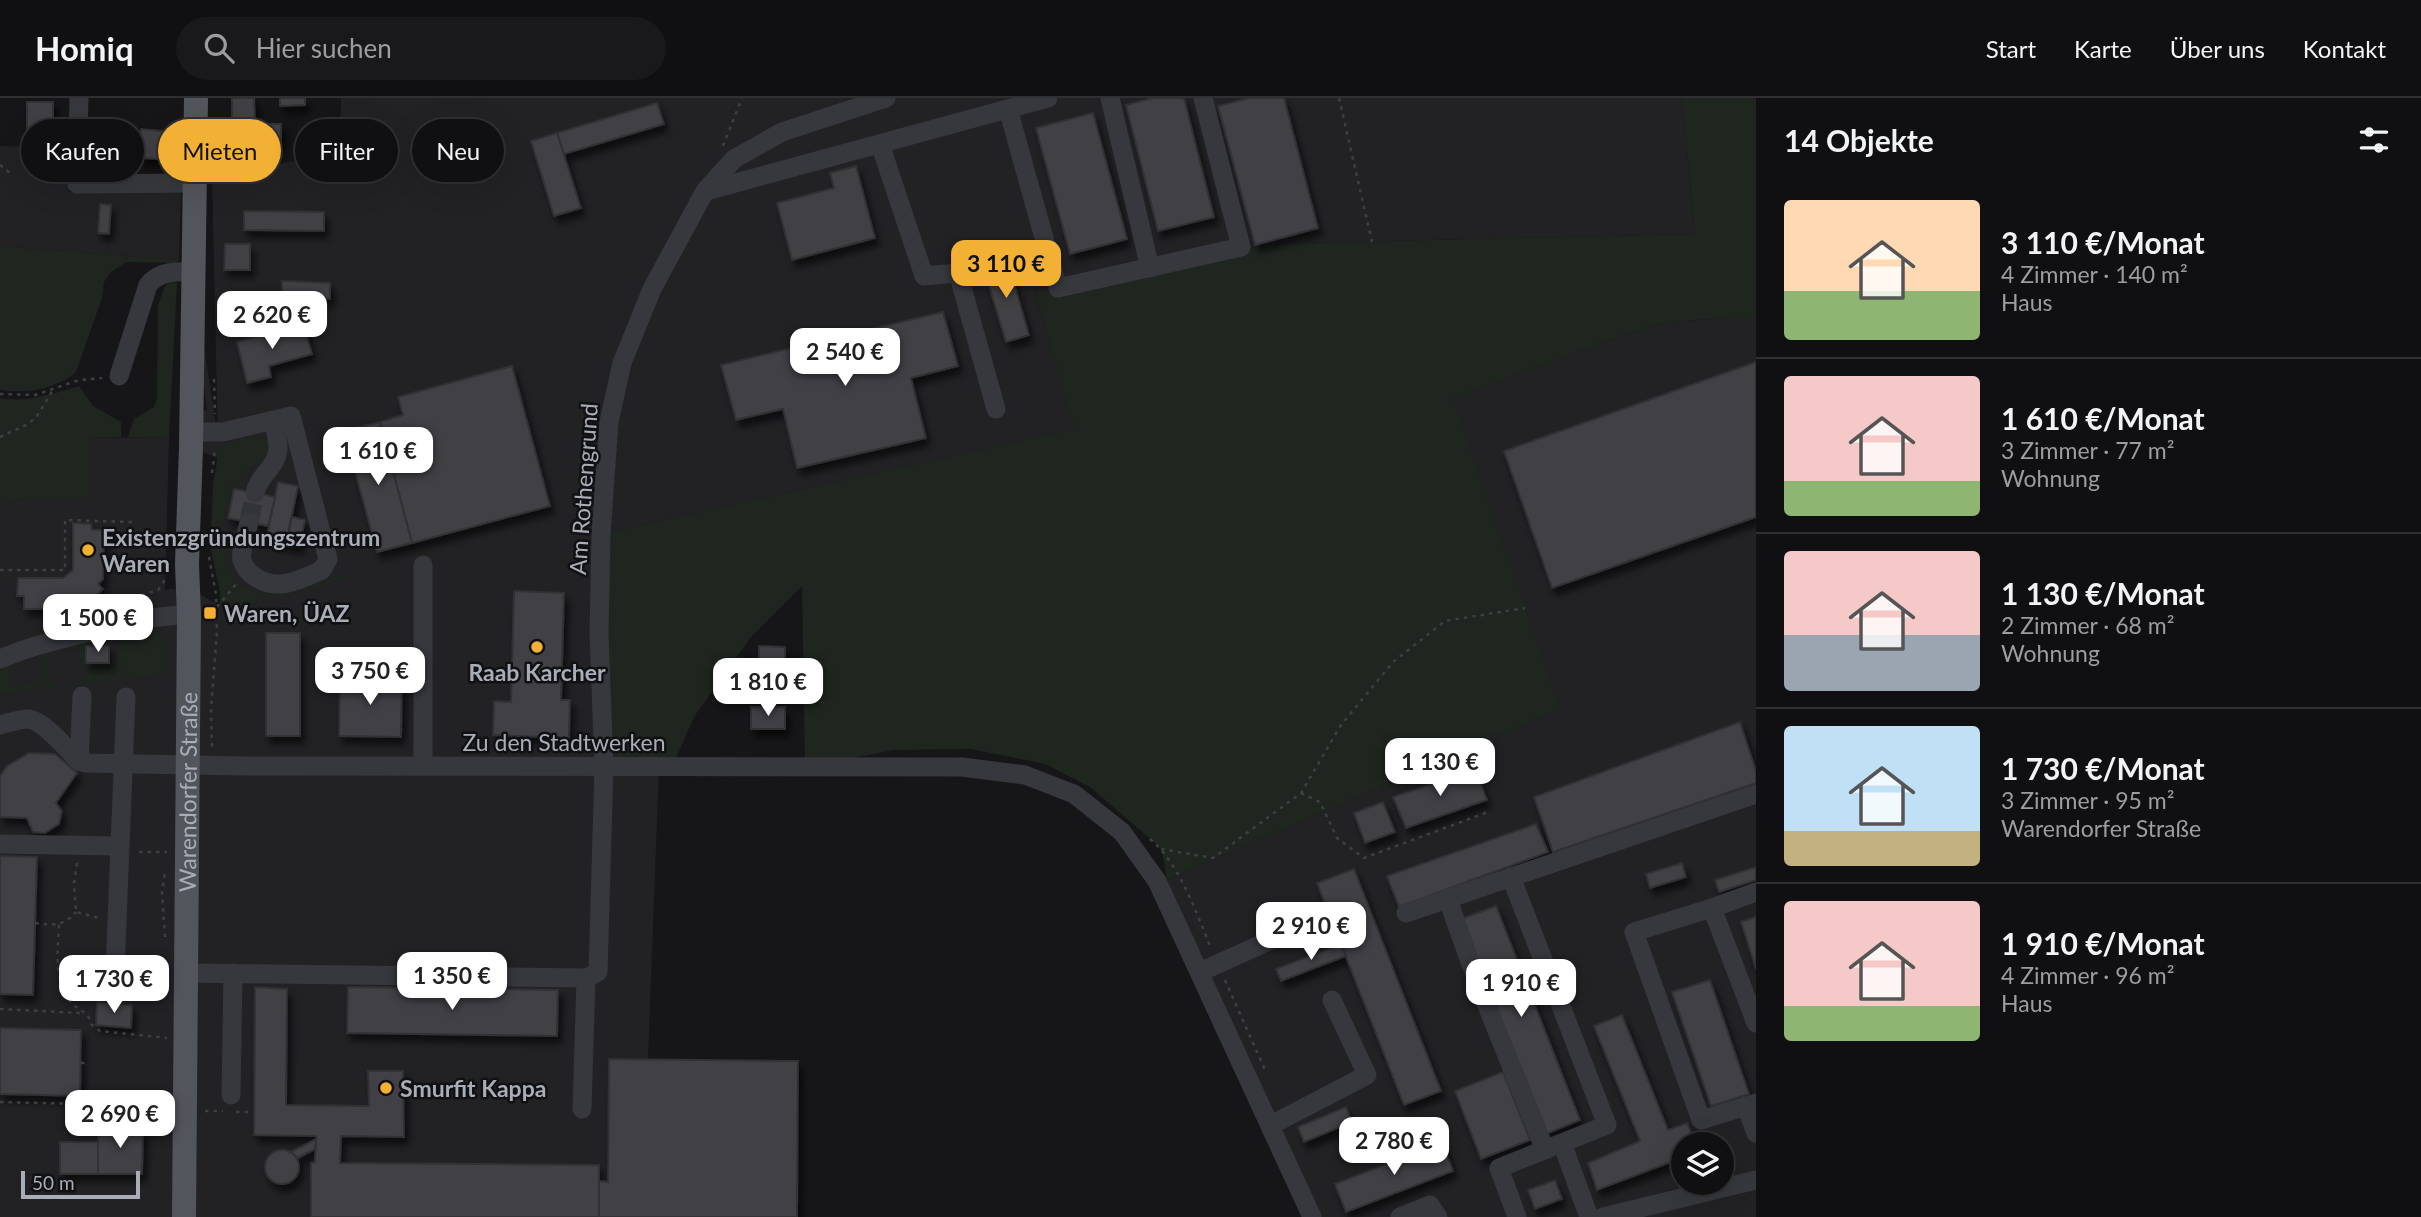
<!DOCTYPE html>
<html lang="de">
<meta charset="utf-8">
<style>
:root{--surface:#101012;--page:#19191b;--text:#f1f3f6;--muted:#9c9d9f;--line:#303032;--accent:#f2b134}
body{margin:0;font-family:Lato,sans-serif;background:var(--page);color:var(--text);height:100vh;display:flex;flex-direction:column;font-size:26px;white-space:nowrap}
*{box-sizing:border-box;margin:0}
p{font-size:23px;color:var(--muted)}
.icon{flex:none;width:38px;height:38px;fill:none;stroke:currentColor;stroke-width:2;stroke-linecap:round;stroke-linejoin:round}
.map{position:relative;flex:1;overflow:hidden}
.panel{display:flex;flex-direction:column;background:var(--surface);width:665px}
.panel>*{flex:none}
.banner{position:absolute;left:21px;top:21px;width:665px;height:63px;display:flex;gap:14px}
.fabs{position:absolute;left:1671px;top:1034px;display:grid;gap:14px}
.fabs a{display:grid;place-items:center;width:63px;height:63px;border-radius:50%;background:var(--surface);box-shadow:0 7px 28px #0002,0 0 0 2px var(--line);font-size:35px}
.scale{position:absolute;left:21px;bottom:18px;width:119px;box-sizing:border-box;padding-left:7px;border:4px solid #a8adb8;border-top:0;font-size:19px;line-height:24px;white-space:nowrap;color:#a8adb8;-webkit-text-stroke:5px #111113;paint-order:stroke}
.price{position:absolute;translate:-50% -60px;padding:0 16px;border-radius:14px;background:#fff;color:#222;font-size:23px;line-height:46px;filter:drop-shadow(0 2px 4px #0008)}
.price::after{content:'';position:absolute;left:50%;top:42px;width:21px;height:16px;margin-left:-10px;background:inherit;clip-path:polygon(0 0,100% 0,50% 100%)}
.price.on{background:var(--accent);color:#111}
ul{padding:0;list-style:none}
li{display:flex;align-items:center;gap:21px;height:175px;padding:0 28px}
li+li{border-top:2px solid var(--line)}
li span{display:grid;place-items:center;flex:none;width:196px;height:140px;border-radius:7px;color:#555}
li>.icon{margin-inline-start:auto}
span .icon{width:84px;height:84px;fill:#fffc;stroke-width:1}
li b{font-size:30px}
h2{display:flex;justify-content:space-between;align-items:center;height:84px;padding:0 28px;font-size:30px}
.chip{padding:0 24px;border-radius:32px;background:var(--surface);box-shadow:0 7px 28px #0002,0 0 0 2px var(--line);font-size:24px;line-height:63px}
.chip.on{background:var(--accent);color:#111}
header{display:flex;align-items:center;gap:42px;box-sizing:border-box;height:98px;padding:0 35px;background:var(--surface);border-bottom:2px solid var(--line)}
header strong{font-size:33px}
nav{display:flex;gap:38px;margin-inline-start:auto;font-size:24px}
.search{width:490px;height:63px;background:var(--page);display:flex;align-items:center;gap:18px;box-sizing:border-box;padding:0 24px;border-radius:38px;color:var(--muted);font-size:26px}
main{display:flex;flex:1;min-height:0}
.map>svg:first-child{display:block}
.built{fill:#222225;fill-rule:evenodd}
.green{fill:#1e261f}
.building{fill:#404145;stroke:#303034;stroke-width:2;filter:url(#shadow)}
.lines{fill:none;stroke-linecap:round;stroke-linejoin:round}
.minor-tunnel{stroke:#333438;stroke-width:19;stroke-dasharray:19 10;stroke-linecap:butt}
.path{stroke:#3d3f44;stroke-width:2.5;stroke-dasharray:3.5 5;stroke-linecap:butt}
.minor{stroke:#37383d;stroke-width:19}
.major{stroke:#53555c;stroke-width:24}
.poi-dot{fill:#f2b134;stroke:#111113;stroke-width:2.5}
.labels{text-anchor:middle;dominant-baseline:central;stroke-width:5;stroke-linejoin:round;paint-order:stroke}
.street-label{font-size:23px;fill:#a8adb8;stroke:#111113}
.poi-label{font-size:23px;font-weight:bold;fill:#a8adb8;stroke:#111113;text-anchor:start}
</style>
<header>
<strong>Homiq</strong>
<div class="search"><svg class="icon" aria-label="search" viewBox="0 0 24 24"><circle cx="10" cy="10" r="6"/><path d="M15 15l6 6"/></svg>Hier suchen</div>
<nav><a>Start</a><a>Karte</a><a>Über uns</a><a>Kontakt</a></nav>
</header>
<main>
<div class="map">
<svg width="1756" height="1119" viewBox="0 0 1756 1119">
<defs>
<filter id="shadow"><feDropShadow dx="4" dy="7" stdDeviation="3.5" flood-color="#0009"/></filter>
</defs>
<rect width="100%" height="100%" fill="#161618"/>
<g class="built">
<path d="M341,0H1682L1695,136L1298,145L1035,195L1075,331L601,436L659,669L642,1119H0V407L26,400H89V340L169,339L165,492L188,489L220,508V494L211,451V434L213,385L218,360L191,349V313L207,312L193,204V174L218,342L212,82L340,52Z"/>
<path d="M0,48L70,50L69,94L175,92L181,94L179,162L0,148Z"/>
<path d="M1726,220H1756V1119H1313L1167,782L1559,611L1452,300L1626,236L1667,224ZM1684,1046H1722V1085H1684Z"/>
</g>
<g class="green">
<path d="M1682,0H1756V220H1726L1667,224L1626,236L1453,300L1560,611L1167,782L1162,751L1090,689L1045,666L971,651L894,652L805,669L802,488L751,539L694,619L672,669H604L601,436L1074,331L1035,194L1241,149L1298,145L1695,136Z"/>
<path d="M0,148L179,162L175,165L126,164L111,174L104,184L102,200L76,274C57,291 25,296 0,292Z"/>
<path d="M175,184L177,185L169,339H128L134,321L154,309L157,301L158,208L164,190L168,185Z"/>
<path d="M79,288L93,308L121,324V339L89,340V400H26L0,407V300C28,305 52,296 79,288Z"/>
<path d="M252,337L266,341L271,347L267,362C251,367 242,373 237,390L231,389L219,444L226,445C221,477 241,496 272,495L346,476L347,480L249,507L220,508V494L211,451V434L218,350Z"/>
<path d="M140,531L157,534L166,540V576L0,596V573L11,565L17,569L8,571L13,589L45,582L39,558L30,560L33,555L49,551L55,555L45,557L52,585L67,587L86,582L78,549L68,552L71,546L86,542L87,565H118L119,545L122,536Z"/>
</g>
<g class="building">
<path d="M232,0H254L255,24H232Z"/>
<path d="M280,0H305V7L280,8Z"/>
<path d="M1152,0H1184L1214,119L1158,133L1126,7Z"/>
<path d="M1249,0H1284L1318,130L1255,147L1218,8Z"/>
<rect x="27" y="4" width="26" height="27"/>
<path d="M657,5L664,26L564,56L557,35Z"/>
<path d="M1093,15L1127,141L1070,156L1036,30Z"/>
<path d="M265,26H281V48L264,47Z"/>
<path d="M141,31L162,33L160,61L139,60Z"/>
<path d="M557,35L581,110L554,118L531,43Z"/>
<path d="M856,68L875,140L792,162L777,105L834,90L830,75Z"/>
<path d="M100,106L111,107L109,136L98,135Z"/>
<path d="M244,113L324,114V133L244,132Z"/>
<path d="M225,146H250V172H224Z"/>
<path d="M1007,161L1029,237L1006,244L983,168Z"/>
<path d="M282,183L330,185V201L282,200Z"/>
<path d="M943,214L958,268L911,280L926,340L797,370L783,311L736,322L721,267Z"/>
<path d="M303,225L312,256L269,268L271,279L247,285L237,244Z"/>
<path d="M1756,264V419L1552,490L1504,353Z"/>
<path d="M512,268L550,408L412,445L398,392L390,394L386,381L395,379L380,324L403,317L398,299Z"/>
<path d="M380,324L412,445L377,454L344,333Z"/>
<path d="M278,384L298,388L286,446L266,442Z"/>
<path d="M234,391L275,399L268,428L228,420Z"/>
<path d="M292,419L305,422L299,449L286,446Z"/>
<path d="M73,425L91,426L92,432H104L103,481L98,486L103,491L83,511L78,506L73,511H24V498H17L18,480H63L73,472Z"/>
<path d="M514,493L564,495L561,602H570L569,640L493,637L494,603L511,604Z"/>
<rect x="266" y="535" width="34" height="103"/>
<rect x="86" y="548" width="23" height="17"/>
<path d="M759,548L785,549V589H759Z"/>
<path d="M340,579L402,580L401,639L339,638Z"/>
<rect x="751" y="609" width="34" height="22"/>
<path d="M1740,624L1756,673V685L1553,754L1534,699Z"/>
<path d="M29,655L55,656L77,675L56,705L62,713L59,726L45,735L33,734L27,720L0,719V678L7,668Z"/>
<path d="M1475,671L1487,702L1406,730L1393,699Z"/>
<path d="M1383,704L1395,734L1365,745L1354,715Z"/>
<path d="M1536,726L1548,754L1399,809L1387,778Z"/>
<path d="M0,758L37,759L33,897L0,896Z"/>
<path d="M1682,765L1686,779L1650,790L1646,776Z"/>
<path d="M1756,769V782L1719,794L1715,782Z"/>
<path d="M1354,771L1441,993L1404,1007L1317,785Z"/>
<path d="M1496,808L1580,1022L1546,1036L1461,821Z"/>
<path d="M1756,819V871L1741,824Z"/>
<path d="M1341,846L1346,858L1281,883L1276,871Z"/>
<path d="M1710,882L1749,996L1711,1008L1672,894Z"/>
<path d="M255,889L287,891L286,1007L369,1008L368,973H403L404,1039L341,1038L340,1065L599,1067V1119H311V1065L315,1064L316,1038L254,1037Z"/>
<path d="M348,889L558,892L557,938L347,935Z"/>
<path d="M97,904L132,907L131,930L96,927Z"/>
<path d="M1622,917L1668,1032L1687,1025L1696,1046H1684V1059L1597,1092L1588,1065L1640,1043L1594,928Z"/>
<path d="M0,930L81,932L80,998L0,996Z"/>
<path d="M609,961L798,963L797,1119H599V1083L608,1084Z"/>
<path d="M1503,974L1530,1042L1481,1061L1455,993Z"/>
<path d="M1346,1009L1352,1024L1304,1044L1298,1029Z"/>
<path d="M98,1028H143L142,1076H98Z"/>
<path d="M316,1041L315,1051L298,1060L291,1054Z"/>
<rect x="60" y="1044" width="38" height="32"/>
<path d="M1442,1044L1453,1073L1346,1114L1335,1086Z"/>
<circle cx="282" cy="1069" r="17"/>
<path d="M1555,1082L1562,1101L1535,1111L1528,1092Z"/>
</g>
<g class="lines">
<path class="minor-tunnel" d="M249,424L255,395"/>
<g class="path">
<path d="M1339,0L1372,144"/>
<path d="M723,48L742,0"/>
<path d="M0,67L10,75"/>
<path d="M214,281L215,316"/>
<path d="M0,296L35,297L79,282L102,280"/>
<path d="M0,339L28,326L37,318L54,290"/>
<path d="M212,375L215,351"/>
<path d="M209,459L216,496L217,533L211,611L212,650"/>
<path d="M0,472H65V422L132,424"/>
<path d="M93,501L103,510"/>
<path d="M217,509L237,485"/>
<path d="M97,514L110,501L118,498L132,500L158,492L165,482"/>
<path d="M1301,695L1320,704L1337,740L1364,760L1488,714"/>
<path d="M1150,741C1180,766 1196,815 1211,850"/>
<path d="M1161,751L1213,760L1301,695L1341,627L1393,564L1445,523L1525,510"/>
<path d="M139,754H167"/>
<path d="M77,765L74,785L76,814L99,820"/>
<path d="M35,825C53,827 63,829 76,814"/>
<path d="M59,827C58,852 54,877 67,899C75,913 89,912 91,926L100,933L167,940"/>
<path d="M165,839L162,795L165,773"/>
<path d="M1225,882L1265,972"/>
<path d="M0,911L80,915"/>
<path d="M81,965H88"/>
<path d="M0,1004L120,1007"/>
<path d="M205,1013H223"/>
<path d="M236,1014H249"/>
</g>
<g class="minor">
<path d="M79,0L77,86L195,85"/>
<path d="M1110,0L1150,170"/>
<path d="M1008,11L1058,190L1241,149L1203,0"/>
<path d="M880,46L924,178L958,175L996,311"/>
<path d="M706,93L1048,0"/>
<path d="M119,278L148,187C159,173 177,173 193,174"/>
<path d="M191,334H223L291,318L328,461L322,472C299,482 279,494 255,479C249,475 244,469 242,462C240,451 247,435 249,424"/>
<path d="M255,395C258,378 278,368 278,350C278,341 275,331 273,322"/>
<path d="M0,561C31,548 61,541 93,533C125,525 156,517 189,517"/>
<path d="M0,627C9,625 19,621 28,621C44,622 67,652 79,663L85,665L247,668L962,669L1025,677L1074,696L1122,734L1157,783L1312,1119"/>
<path d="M79,663L82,598"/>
<path d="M423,668V467"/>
<path d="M0,746L120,748"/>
<path d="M1511,779L1607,1027L1499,1070L1517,1119"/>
<path d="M1756,794L1712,810L1756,925"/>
<path d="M1448,801C1476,886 1512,968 1545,1052"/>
<path d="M1712,810L1634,834L1701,1022L1756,1005"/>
<path d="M1406,815L1756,696"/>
<path d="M1200,874L1313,823"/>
<path d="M186,875L586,880"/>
<path d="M114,898L126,599"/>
<path d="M231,997L233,875"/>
<path d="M1746,1008L1756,1035"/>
<path d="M582,1011L586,880L598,874L604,669L599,536L601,436L609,324L622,265L652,191L705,93L734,61L782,34L886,0"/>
<path d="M1271,1027L1367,977L1332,902"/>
<path d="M1562,1045L1589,1119"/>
<path d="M1400,1119L1430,1107L1438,1119"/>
<path d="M1603,1119L1756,1082"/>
</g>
<path class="major" id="s1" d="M184,1119L189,517L187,466L191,349L196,0"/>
</g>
<g class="poi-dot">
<circle cx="88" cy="452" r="7"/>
<rect x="203" y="508" width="14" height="14" rx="3.5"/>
<circle cx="537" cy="549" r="7"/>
<circle cx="386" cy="990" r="7"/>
</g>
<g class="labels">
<g class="street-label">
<text transform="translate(583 391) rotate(-86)">Am Rothengrund</text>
<text x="564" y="644">Zu den Stadtwerken</text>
<text stroke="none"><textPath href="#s1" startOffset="425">Warendorfer Straße</textPath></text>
</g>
<g class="poi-label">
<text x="102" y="439">Existenzgründungszentrum<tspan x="102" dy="26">Waren</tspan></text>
<text x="224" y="515">Waren, ÜAZ</text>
<text x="537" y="574" text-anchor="middle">Raab Karcher</text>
<text x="400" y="990">Smurfit Kappa</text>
</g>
</g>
</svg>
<div class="fabs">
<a><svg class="icon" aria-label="layers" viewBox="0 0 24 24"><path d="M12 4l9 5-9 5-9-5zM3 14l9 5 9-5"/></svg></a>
</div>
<div class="scale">50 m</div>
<b class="price on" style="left:1006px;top:202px">3 110 €</b>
<b class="price" style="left:272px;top:253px">2 620 €</b>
<b class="price" style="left:845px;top:290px">2 540 €</b>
<b class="price" style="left:378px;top:389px">1 610 €</b>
<b class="price" style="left:98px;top:556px">1 500 €</b>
<b class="price" style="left:370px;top:609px">3 750 €</b>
<b class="price" style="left:768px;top:620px">1 810 €</b>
<b class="price" style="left:1440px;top:700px">1 130 €</b>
<b class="price" style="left:1311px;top:864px">2 910 €</b>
<b class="price" style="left:452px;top:914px">1 350 €</b>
<b class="price" style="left:114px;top:917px">1 730 €</b>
<b class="price" style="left:1521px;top:921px">1 910 €</b>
<b class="price" style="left:120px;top:1052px">2 690 €</b>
<b class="price" style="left:1394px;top:1079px">2 780 €</b>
<div class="banner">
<a class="chip">Kaufen</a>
<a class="chip on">Mieten</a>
<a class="chip">Filter</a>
<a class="chip">Neu</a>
</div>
</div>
<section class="panel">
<h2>14 Objekte<svg class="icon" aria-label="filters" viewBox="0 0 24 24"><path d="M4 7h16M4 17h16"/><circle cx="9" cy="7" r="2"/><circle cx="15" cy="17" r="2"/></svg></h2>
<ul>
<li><span style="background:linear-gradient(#ffd9b3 65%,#8fb573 0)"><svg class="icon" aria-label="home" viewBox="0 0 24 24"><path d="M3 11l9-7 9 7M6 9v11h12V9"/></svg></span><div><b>3 110 €/Monat</b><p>4 Zimmer · 140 m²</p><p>Haus</p></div></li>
<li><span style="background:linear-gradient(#f6c9c9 75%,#8fb573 0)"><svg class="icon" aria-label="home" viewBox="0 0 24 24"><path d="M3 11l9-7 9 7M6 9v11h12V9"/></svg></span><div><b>1 610 €/Monat</b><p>3 Zimmer · 77 m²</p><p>Wohnung</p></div></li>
<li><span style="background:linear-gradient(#f6c9c9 60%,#9aa5b1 0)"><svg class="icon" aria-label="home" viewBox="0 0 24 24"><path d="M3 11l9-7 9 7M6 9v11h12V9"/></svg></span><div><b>1 130 €/Monat</b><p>2 Zimmer · 68 m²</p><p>Wohnung</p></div></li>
<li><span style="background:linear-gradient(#bfe0f5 75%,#c2b280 0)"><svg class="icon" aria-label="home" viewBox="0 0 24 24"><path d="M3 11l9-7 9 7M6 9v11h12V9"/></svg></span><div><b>1 730 €/Monat</b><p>3 Zimmer · 95 m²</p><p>Warendorfer Straße</p></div></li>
<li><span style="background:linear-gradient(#f6c9c9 75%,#8fb573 0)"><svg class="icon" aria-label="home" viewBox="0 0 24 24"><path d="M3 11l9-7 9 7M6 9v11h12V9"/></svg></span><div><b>1 910 €/Monat</b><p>4 Zimmer · 96 m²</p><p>Haus</p></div></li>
</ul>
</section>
</main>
